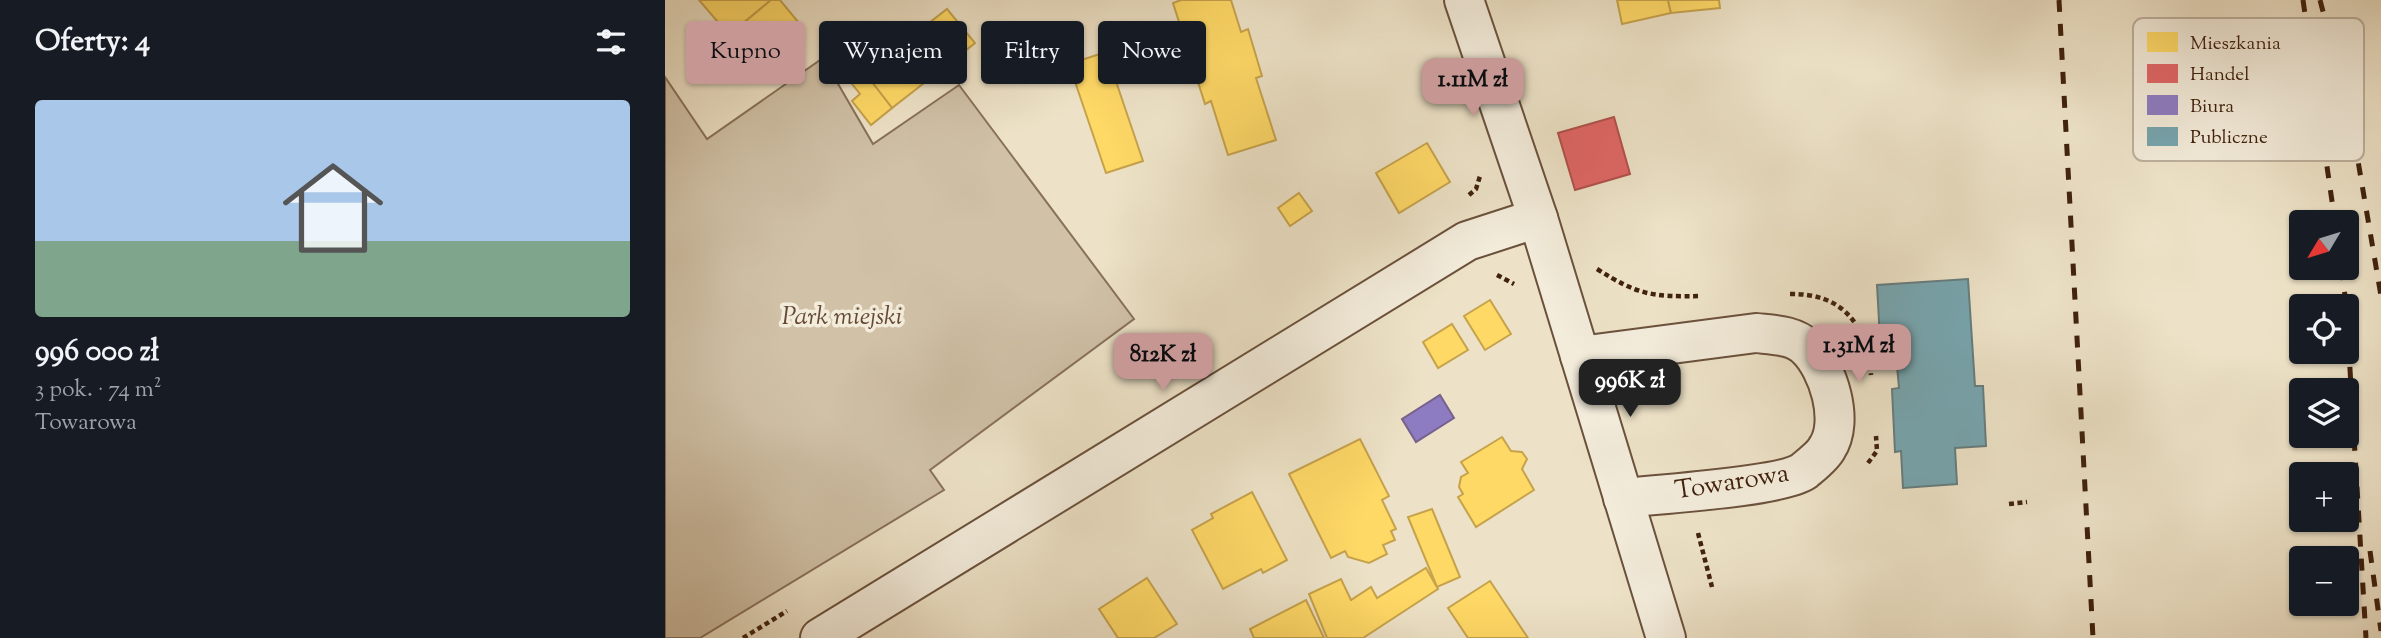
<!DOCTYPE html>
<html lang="pl">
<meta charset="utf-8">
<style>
:root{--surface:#171b24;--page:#20242c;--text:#f1f3f6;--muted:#9ea1a6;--accent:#c59692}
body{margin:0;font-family:"Sorts Mill Goudy",serif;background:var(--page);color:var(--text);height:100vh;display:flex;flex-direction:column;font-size:26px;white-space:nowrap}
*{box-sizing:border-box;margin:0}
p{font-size:23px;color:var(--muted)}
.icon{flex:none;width:38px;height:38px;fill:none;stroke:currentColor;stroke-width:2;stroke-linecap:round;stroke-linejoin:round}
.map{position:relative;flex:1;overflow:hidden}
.drawer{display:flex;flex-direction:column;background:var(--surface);width:665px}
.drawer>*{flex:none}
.guide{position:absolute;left:21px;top:21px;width:665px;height:63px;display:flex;gap:14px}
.needle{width:46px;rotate:232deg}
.fabs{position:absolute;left:1624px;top:210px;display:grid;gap:14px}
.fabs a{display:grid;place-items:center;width:70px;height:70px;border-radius:7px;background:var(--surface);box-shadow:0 2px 5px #0004;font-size:35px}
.price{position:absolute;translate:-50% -60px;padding:0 16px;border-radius:14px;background:var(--accent);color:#111;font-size:23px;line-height:46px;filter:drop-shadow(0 2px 4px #0008)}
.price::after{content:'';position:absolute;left:50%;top:42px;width:21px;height:16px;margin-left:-10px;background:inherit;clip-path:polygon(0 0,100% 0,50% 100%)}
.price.current{background:#222;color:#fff}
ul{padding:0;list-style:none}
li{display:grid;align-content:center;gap:14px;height:371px;padding:0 35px}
li span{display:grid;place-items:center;height:217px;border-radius:7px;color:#555}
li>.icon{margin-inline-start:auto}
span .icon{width:126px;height:126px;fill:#fffc;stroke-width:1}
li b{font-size:30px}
h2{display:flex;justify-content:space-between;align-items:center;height:84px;padding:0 35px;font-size:30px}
.chip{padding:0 24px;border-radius:7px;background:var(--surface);box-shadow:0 2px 5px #0004;font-size:24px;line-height:63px}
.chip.current{background:var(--accent);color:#111}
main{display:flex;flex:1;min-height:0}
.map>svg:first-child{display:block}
.green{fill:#d0c1a7;stroke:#88715a;stroke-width:2}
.homes{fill:#ffd966;stroke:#c6a24b;stroke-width:2}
.shops{fill:#e06666;stroke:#b0514b;stroke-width:2}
.offices{fill:#8e7cc3;stroke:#77618c;stroke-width:2}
.public{fill:#76a5af;stroke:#667d7e;stroke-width:2}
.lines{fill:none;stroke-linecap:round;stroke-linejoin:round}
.minor-casing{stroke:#6b513c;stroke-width:42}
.path{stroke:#40210d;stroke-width:4.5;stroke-dasharray:5 3.5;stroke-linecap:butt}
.minor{stroke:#f3ecdb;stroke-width:38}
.rail{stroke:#40210d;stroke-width:5;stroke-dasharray:12 12;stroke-linecap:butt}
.labels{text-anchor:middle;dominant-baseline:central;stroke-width:7;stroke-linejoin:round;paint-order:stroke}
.park-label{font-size:26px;font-style:italic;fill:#644934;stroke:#f3ecdb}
.street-label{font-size:26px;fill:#40210d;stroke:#f3ecdb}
.key{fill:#f3ecdb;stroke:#bdaf9d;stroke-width:2}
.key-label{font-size:19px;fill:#40210d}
</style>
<main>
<section class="drawer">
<h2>Oferty: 4<svg class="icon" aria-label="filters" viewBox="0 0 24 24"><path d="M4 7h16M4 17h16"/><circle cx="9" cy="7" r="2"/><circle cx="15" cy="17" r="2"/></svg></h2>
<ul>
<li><span style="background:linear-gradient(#a9c7e8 65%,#7fa58c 0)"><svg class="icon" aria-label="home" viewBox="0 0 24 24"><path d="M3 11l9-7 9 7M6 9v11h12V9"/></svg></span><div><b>996 000 zł</b><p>3 pok. · 74 m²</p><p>Towarowa</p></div></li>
</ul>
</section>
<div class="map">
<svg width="1716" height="638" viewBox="0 0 1716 638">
<rect width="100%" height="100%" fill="#ede2c7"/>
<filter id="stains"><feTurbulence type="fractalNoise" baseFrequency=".00286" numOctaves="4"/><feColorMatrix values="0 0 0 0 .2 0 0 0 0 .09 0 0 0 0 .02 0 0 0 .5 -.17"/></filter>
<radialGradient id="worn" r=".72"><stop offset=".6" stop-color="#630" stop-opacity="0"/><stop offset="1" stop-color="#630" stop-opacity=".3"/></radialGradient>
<path class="green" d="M158,58L208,144L294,85L469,319L265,470L279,490L35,638H0V77L42,139Z"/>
<g class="homes">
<path d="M34,0H106L64,35Z"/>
<path d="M106,0H115L139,29L91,68L64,35Z"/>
<path d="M516,0H566L576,32L583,29L597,76L591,78L611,140L563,155L546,101L540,104L508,3Z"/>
<path d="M952,0H1003L1006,13L957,24Z"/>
<path d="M1003,0H1054L1055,8L1006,13Z"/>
<path d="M282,9L310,43L259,83L232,48Z"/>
<path d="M228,43L259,83L227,108L196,68Z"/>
<path d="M441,52L478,161L441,173L404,64Z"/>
<path d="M196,68L227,108L206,125L187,101L195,94L183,79Z"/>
<path d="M762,143L785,182L734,213L711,173Z"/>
<path d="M634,193L647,211L625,226L613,208Z"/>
<path d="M825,300L846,334L820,350L799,316Z"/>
<path d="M787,324L803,350L773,368L758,342Z"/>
<path d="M837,437L846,451L857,452L862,459L857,469L869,490L811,527L793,497L798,494L794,487L796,477L803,473L796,462Z"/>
<path d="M695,439L724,496L717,500L731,529L726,531L730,540L718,545L722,554L704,563L683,557L680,551L666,558L624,474Z"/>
<path d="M587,492L622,560L598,573L596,569L558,589L527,530L548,518L546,514Z"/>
<path d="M767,509L795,577L772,587L743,517Z"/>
<path d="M761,568L773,589L698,638H662L644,594L676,579L686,600L706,587L712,598Z"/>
<path d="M482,578L512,624L489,638H453L434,609Z"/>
<path d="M825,581L863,638H803L783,608Z"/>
<path d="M641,600L659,638H589L585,629Z"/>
</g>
<path class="shops" d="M949,117L965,174L910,190L893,133Z"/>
<path class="offices" d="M775,395L789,418L751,442L737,419Z"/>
<path class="public" d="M1303,279L1310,386H1318L1321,446L1290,448L1292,484L1238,488L1236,451L1230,452L1227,389L1234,388L1231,355L1216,357L1212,285Z"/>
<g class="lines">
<g class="minor-casing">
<g id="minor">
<path d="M799,0L873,218L1001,638"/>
<path d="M915,356L1091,333C1109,335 1129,335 1142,348C1163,368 1180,421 1162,448C1158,456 1146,465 1139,471C1116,487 993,494 958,498"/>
<path d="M155,638L802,241L873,218"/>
</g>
</g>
<g class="path">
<path d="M804,195L811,189L815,176"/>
<path d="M932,269C973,295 987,297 1036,296"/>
<path d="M832,275L849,284"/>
<path d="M1125,294C1178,293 1202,325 1206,375"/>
<path d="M1203,463L1212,451L1211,436"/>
<path d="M1344,504L1362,502"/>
<path d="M1033,533L1047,587"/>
<path d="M78,638L122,611"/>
</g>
<use href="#minor" class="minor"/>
<g class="rail">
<path d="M1394,0L1428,638"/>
<path d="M1638,0L1670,222"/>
<path d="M1655,0L1685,114L1716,296"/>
<path d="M1677,268L1681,306"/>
<path d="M1682,319L1701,638"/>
<path d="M1705,551L1716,631"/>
</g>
</g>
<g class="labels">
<g class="park-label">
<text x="177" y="317">Park miejski</text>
</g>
<g class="street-label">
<text transform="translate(1067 483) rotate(-9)">Towarowa</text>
</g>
</g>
<rect x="1468" y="18" width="231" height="143" rx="10" class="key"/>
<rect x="1482" y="32" width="31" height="20" fill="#ffd966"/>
<rect x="1482" y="64" width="31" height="19" fill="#e06666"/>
<rect x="1482" y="95" width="31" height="20" fill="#8e7cc3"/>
<rect x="1482" y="127" width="31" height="19" fill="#76a5af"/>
<g class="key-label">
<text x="1525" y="49">Mieszkania</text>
<text x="1525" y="80">Handel</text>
<text x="1525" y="112">Biura</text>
<text x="1525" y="143">Publiczne</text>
</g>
<rect width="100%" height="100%" filter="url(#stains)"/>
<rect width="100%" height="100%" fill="url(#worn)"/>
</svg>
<div class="fabs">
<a><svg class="needle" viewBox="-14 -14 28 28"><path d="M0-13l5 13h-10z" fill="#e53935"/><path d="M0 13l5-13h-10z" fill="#9ea1a6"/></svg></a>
<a><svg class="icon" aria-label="locate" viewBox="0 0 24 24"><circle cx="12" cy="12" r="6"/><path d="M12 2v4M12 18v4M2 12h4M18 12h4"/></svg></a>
<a><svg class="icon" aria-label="layers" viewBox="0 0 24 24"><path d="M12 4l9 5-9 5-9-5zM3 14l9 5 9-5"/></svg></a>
<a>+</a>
<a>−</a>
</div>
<b class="price" style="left:808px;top:118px">1.11M zł</b>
<b class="price" style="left:1194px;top:384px">1.31M zł</b>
<b class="price" style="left:498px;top:393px">812K zł</b>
<b class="price current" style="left:965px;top:419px">996K zł</b>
<div class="guide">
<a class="chip current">Kupno</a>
<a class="chip">Wynajem</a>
<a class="chip">Filtry</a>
<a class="chip">Nowe</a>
</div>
</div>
</main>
